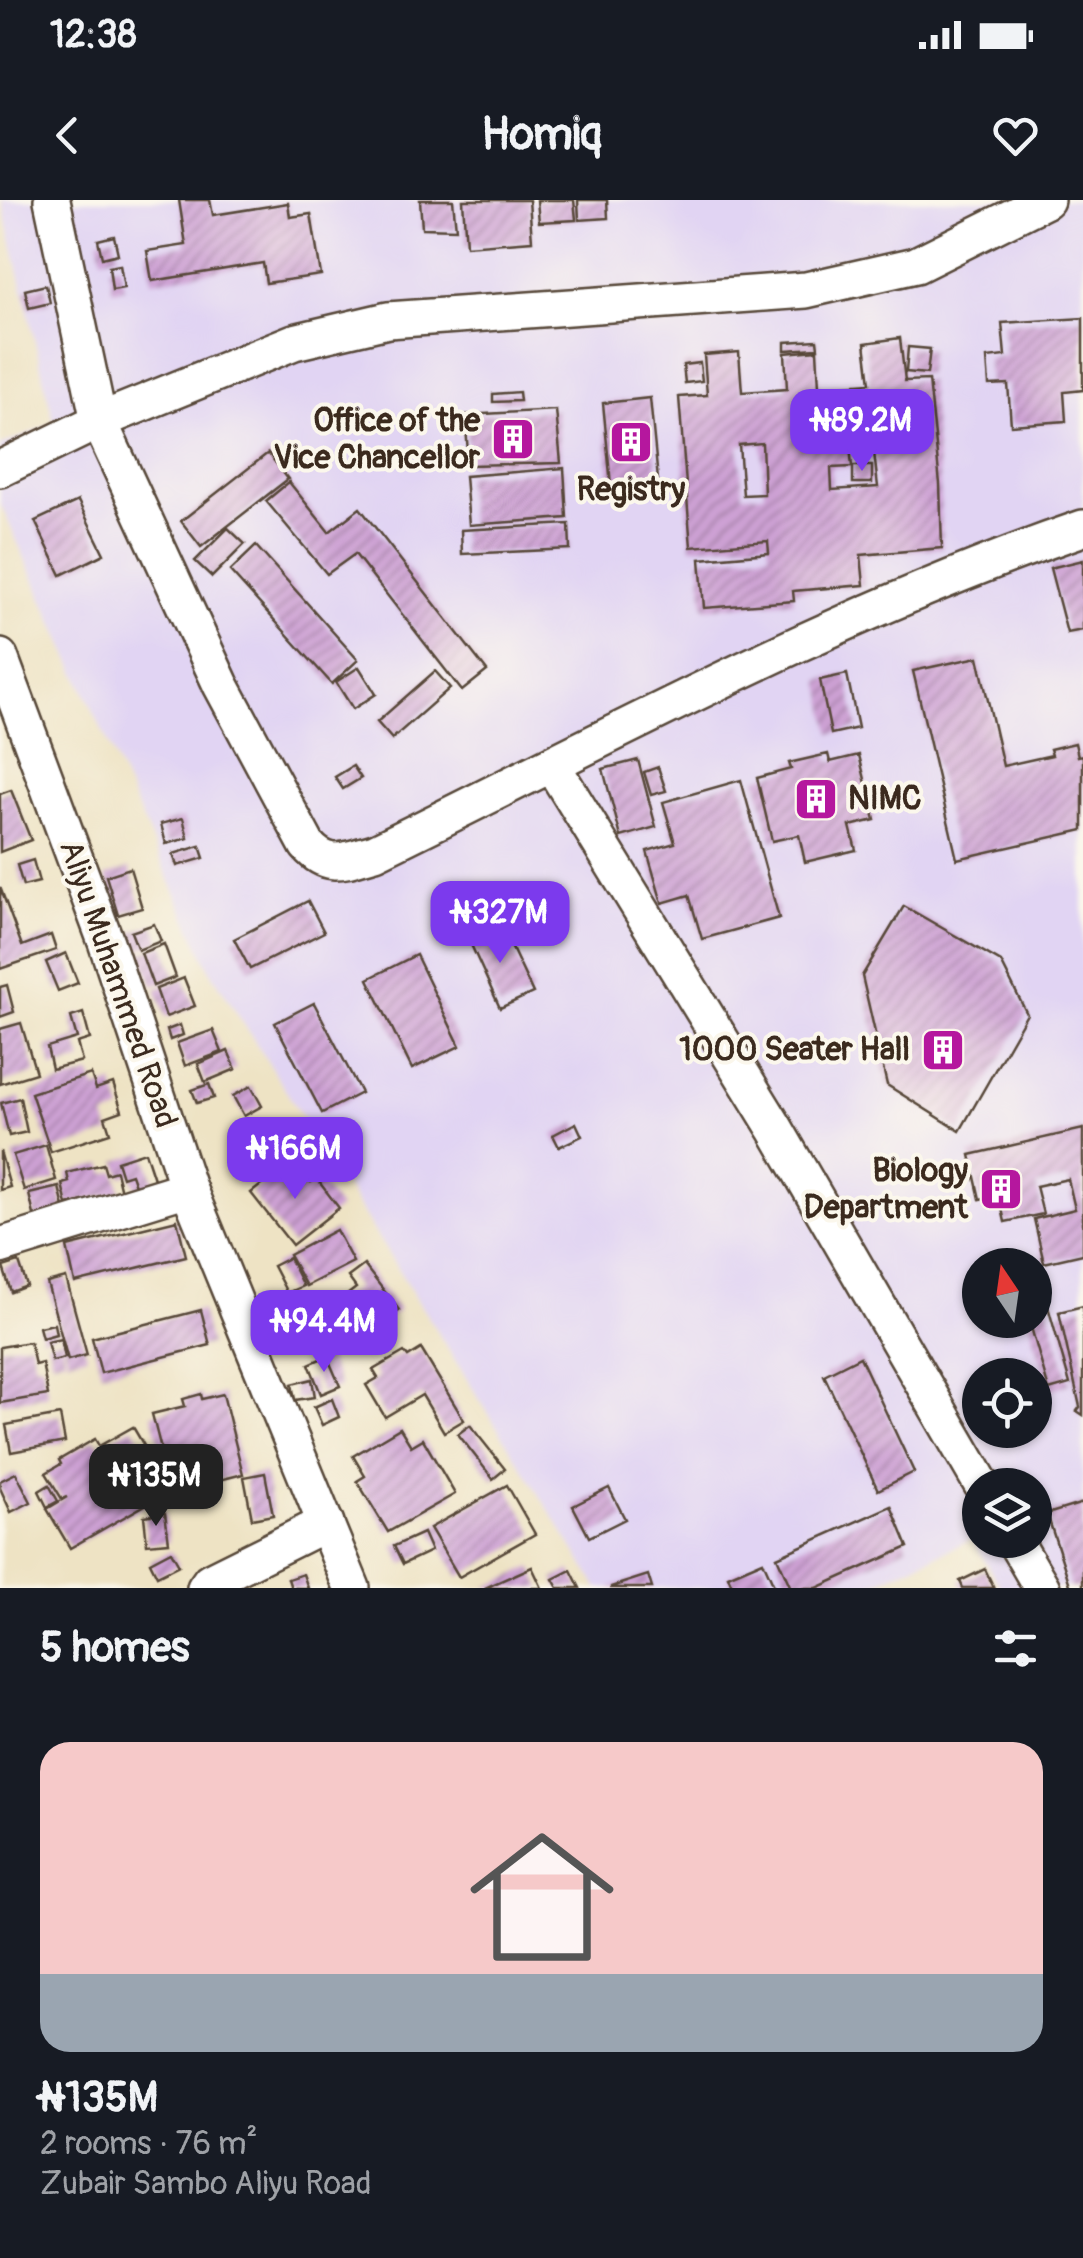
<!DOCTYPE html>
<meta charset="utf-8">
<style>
:root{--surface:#171b24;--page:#242831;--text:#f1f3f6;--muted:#9ea1a6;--accent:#7c3aed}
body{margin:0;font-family:Pangolin,sans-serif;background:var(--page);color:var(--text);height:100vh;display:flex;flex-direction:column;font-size:38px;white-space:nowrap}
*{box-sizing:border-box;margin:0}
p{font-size:32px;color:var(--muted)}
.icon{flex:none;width:55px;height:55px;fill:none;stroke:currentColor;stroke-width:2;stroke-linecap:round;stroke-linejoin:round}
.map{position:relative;height:1388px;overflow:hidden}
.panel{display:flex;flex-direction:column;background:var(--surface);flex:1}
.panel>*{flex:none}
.needle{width:65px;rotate:347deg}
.buttons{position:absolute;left:962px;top:1048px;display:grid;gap:20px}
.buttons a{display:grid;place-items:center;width:90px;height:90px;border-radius:50%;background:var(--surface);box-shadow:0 2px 8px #0004;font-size:50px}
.price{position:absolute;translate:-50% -85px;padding:0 22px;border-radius:20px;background:var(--accent);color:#fff;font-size:32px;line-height:65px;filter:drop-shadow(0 2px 5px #0008)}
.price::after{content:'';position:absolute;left:50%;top:60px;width:30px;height:22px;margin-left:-15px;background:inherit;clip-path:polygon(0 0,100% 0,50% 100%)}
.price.current{background:#222;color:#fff}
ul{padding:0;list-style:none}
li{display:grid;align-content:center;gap:20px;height:530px;padding:0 40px}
li span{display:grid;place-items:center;height:310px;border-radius:30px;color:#555}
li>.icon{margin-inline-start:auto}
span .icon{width:180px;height:180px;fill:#fffc;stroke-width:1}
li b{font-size:42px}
h2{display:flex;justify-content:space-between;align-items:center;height:120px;padding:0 40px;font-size:42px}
.status{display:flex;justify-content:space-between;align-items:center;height:70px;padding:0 50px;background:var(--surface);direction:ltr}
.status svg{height:28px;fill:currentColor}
header{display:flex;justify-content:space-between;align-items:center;height:130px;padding:0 40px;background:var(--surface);font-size:45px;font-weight:800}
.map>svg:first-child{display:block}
.built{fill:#e1d4f3;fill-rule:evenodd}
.building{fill:url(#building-hatch);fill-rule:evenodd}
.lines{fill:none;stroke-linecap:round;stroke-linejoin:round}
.minor-casing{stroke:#564637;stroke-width:40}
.minor{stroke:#fff;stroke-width:35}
.labels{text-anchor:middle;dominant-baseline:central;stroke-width:8;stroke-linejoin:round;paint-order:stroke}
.poi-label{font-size:32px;font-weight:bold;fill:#3b2a1e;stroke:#fbf7ec;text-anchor:end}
.street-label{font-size:32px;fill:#3b2a1e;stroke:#fbf7ec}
</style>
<div class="status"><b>12:38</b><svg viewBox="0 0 49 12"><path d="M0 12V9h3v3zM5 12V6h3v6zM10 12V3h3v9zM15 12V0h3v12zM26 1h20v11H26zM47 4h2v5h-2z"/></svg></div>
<header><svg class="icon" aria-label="back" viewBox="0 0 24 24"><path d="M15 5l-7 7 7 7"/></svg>Homiq<svg class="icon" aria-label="heart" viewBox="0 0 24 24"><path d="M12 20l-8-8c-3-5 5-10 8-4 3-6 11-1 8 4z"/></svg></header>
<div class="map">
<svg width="1083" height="1388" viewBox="0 0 1083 1388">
<defs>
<pattern id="building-hatch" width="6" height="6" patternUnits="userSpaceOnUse" patternTransform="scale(2.5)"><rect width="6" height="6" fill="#cda1d4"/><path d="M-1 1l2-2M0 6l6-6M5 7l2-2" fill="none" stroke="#a883ab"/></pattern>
</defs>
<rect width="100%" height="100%" fill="#fbf7ec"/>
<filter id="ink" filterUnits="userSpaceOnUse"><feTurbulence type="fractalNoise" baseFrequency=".01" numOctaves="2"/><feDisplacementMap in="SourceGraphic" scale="20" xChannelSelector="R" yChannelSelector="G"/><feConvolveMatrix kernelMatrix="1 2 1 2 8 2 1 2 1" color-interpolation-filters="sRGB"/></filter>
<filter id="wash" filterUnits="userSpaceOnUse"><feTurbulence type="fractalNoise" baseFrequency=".0048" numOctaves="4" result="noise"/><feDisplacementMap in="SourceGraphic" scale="40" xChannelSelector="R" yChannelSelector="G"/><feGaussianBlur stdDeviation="2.25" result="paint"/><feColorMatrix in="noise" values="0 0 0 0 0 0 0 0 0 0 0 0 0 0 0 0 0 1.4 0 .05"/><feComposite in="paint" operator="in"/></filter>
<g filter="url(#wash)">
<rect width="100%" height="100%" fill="#eee3c4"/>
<path class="built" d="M2,0H1083V1388H1001L972,1339L864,1388H598L210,770L0,303V246L54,223ZM980,1065H1035V1120H980ZM980,1175H1035V1230H980ZM980,1285H1035V1340H980Z"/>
<g id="blocks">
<g class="building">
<path d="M179,0H210L213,15L288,3L290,17L311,14L321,75L266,83L263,63L152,81L147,51L186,45Z"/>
<path d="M420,0H453L456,29L422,28Z"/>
<path d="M463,0H529L532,41L466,46Z"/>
<path d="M537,0H574L576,20L539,22Z"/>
<path d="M578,0H607L608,18L579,20Z"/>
<path d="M114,36L118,54L102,58L98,40Z"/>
<path d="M120,65L124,88L112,90L109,67Z"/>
<path d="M46,85L50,103L29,108L25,90Z"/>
<path d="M1083,118V190L1064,192L1066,221L1011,225L1008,184L989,185L987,158L1005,156L1002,123Z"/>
<path d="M900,138L905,181L929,180L940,284L942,348L861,355L864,385L793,391L794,401L704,408L700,359L769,353L768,341L691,347L679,197L707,195L704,155L739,152L742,192L787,189L785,153L817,150L819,187L870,183L865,143ZM872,235L878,287L832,290L831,268L852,267L850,246L830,247V238ZM762,243L764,294L743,295L739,245Z"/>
<path d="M817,140L818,148L785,150V142Z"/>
<path d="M908,147L930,149L927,174L906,172Z"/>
<path d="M700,163L702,181L685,183L683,165Z"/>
<path d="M519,192L520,201L493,202V194Z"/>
<path d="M650,198L658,280L611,285L603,203Z"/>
<path d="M556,210L561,263L469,265L465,215Z"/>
<path d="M268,253L288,279L201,347L181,321Z"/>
<rect x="853" y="266" width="19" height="17"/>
<path d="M564,268L567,318L469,325L465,276Z"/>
<path d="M289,282L329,332L360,308L487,471L462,491L355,354L327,374L266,301Z"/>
<path d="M78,301L104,354L61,375L35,321Z"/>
<path d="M569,324L570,349L462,354L461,330Z"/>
<path d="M228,328L245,344L212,377L195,361Z"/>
<path d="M256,346L358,460L332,484L230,371Z"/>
<path d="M1083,360V430L1067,433L1050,368Z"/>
<path d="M978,457L1003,566L1052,555L1050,549L1075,543L1078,556L1083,555V630L957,659L913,471Z"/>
<path d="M359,467L376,494L353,509L336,482Z"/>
<path d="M435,471L450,488L392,539L377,522Z"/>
<path d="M847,474L858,528L831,534L820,480Z"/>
<path d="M828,554L830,562L859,555L875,620L850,626L856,650L805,662L799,635L772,641L757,578L791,569L789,563Z"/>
<path d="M638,560L656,627L621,637L603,569Z"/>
<path d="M353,566L361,578L343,589L335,577Z"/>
<path d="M658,567L666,591L651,595L644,572Z"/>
<path d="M741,580L779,718L702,739L689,695L662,703L647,651L675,643L663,602Z"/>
<path d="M11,590L31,640L0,652V594Z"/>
<path d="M183,618L188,638L166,644L161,624Z"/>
<path d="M200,646L204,658L177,666L173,654Z"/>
<path d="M33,660L39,682L23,686L17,665Z"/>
<path d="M130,668L142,708L118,715L106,676Z"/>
<path d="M0,687L22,746L51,735L56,750L0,769Z"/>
<path d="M308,701L324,732L250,769L234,739Z"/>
<path d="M904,706L1001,762L1027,814L960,931L887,885L862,776Z"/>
<path d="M500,723L533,793L500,808L468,738Z"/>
<path d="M154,724L161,741L138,750L131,732Z"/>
<path d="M164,744L176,777L153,786L141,753Z"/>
<path d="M66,753L78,783L58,791L46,762Z"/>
<path d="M416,755L460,846L412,869L368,779Z"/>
<path d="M184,778L195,806L166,817L156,789Z"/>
<path d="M7,785L14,812L0,817V787Z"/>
<path d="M314,803L361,893L322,913L275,823Z"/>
<path d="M83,813L90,839L77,843L82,861L52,869L47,847L77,838L71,817Z"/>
<path d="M21,823L36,873L0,884V829Z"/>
<path d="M180,825L183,835L170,840L167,830Z"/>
<path d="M213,830L222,852L185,866L177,843Z"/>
<path d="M228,851L236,869L205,882L198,864Z"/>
<path d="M91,874L96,889L113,883L122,911L105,917L110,933L51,952L31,893Z"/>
<path d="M209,884L214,898L197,903L192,890Z"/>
<path d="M251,886L262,906L244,916L233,896Z"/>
<path d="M20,898L27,932L9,936L1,903Z"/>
<path d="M576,923L582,936L559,947L553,935Z"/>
<path d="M1083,929V1054L1044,1063L1034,1019L1075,1009L1068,979L1036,986L1043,1014L1005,1022L999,995L980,999L970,955Z"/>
<path d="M46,945L56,980L24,990L13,955Z"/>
<path d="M0,951L10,987L0,990Z"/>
<path d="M145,952L157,988L138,994L131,974L122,977L117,961Z"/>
<path d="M293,960L311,982L316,978L339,1008L292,1045L251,993Z"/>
<path d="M103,964L106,974L116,971L121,992L67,1005L62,984L69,982L67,973Z"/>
<path d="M59,987L65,1012L35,1019L29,994Z"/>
<path d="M177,1020L186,1056L75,1083L67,1047Z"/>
<path d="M336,1030L353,1062L306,1086L289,1055Z"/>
<path d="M289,1058L303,1086L287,1093L273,1066Z"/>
<path d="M19,1062L27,1086L11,1092L3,1067Z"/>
<path d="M364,1065L399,1110L348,1149L321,1115L356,1088L348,1077Z"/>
<path d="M66,1078L87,1155L68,1160L47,1083Z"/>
<path d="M1047,1103L1070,1184L1049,1190L1029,1120H1035V1106Z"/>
<path d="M1083,1106V1215L1077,1211L1080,1207L1059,1112Z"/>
<path d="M201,1110L210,1145L101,1173L92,1138Z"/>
<path d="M54,1124L56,1134L42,1138L39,1127Z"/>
<path d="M61,1139L65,1158L52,1161L47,1142Z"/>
<path d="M30,1142L35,1165L42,1163L48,1195L0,1203V1147Z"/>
<path d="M421,1149L464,1220L444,1232L422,1195L385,1217L366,1185L378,1178L373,1170L404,1152L408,1157Z"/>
<path d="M327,1156L340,1186L321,1194L309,1164Z"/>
<path d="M860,1157L914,1272L878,1290L824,1175Z"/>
<path d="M312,1179L315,1197L295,1200L292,1184Z"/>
<path d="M201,1194L202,1199L223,1194L243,1274L172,1292L152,1214L185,1206L183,1199Z"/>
<path d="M332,1199L339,1217L322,1225L314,1207Z"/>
<path d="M60,1215L65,1242L11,1252L6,1225Z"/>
<path d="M470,1225L505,1269L493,1279L458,1234Z"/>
<path d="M133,1227L159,1271L140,1282L152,1301L70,1348L47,1309L67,1297L62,1299L46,1273L61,1264L59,1260L95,1239L99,1246Z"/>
<path d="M400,1228L411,1246L423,1239L455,1294L388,1332L357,1281L365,1276L353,1256Z"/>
<path d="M16,1273L31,1302L11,1312L0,1288V1281Z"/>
<path d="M265,1273L273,1315L252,1319L244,1277Z"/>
<path d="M49,1285L58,1301L47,1307L39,1291Z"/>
<path d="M507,1285L535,1334L459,1377L430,1328Z"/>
<path d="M609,1288L625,1319L589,1337L573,1306Z"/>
<path d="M1083,1303V1388H1071L1047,1314Z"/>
<path d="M891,1306L908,1347L817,1388H791L777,1357Z"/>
<path d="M165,1313L169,1342L147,1344L144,1316Z"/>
<path d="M423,1333L431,1351L403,1364L394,1346Z"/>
<path d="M171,1351L179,1365L157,1376L150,1362Z"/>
<path d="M763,1361L775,1388H733L728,1376Z"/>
<path d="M532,1367L542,1388H485Z"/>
<path d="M985,1369L994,1388H963L960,1381Z"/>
<path d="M571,1370L580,1388H558L553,1379Z"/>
<path d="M303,1374L308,1388H291L288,1379Z"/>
<path d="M648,1375L652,1388H611V1387Z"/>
</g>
</g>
</g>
<g filter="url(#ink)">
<use href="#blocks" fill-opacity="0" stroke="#564637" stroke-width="2.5"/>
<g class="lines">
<g class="minor-casing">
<g id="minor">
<path d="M52,0L99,221L221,485L307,645C329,671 347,659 375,652C608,538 838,412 1083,328"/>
<path d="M0,269L99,221L294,142L388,120L806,90L916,65L1046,0"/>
<path d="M0,457L106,742L188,988L352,1388"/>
<path d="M552,565L775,928L982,1285"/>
<path d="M0,1046L188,988"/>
<path d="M1014,1340L1042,1388"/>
<path d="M205,1388L210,1381L326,1323"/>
</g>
</g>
<use href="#minor" class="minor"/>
</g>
</g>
<defs>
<g id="building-square" transform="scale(2.25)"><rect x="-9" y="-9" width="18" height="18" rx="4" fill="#b5179e" stroke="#fbf7ec"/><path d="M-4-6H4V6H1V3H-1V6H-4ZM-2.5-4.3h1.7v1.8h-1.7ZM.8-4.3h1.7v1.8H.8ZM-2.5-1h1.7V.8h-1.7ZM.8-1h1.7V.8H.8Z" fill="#fff"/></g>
</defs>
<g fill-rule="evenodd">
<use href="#building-square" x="513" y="239"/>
<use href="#building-square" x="631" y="242"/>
<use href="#building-square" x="816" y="599"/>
<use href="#building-square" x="943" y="850"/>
<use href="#building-square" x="1001" y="989"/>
</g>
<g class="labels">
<g class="poi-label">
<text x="480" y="221">Office of the<tspan x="480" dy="37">Vice Chancellor</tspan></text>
<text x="631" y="290" text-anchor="middle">Registry</text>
<text x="848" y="599" text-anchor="start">NIMC</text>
<text x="910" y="850">1000 Seater Hall</text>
<text x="968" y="971">Biology<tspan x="968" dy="37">Department</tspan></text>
</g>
<g class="street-label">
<text transform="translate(118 784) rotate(71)">Aliyu Muhammed Road</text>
</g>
</g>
</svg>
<div class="buttons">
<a><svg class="needle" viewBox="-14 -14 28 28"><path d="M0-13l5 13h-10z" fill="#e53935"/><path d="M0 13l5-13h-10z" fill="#9ea1a6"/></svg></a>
<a><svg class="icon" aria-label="locate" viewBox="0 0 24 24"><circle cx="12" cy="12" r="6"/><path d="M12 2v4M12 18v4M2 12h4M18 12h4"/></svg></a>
<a><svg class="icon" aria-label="layers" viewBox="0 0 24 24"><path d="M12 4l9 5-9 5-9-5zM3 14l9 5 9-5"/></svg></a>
</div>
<b class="price" style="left:862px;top:274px">₦89.2M</b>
<b class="price" style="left:500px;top:766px">₦327M</b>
<b class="price" style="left:295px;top:1002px">₦166M</b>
<b class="price" style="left:324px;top:1175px">₦94.4M</b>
<b class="price current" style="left:156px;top:1329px">₦135M</b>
</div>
<section class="panel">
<h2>5 homes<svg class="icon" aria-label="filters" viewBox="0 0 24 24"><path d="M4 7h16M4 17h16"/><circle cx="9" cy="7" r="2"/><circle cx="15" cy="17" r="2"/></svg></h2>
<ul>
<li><span style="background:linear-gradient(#f6c9c9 75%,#9aa5b1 0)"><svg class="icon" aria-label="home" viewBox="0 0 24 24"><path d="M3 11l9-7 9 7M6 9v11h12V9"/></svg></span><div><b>₦135M</b><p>2 rooms · 76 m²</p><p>Zubair Sambo Aliyu Road</p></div></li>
</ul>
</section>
